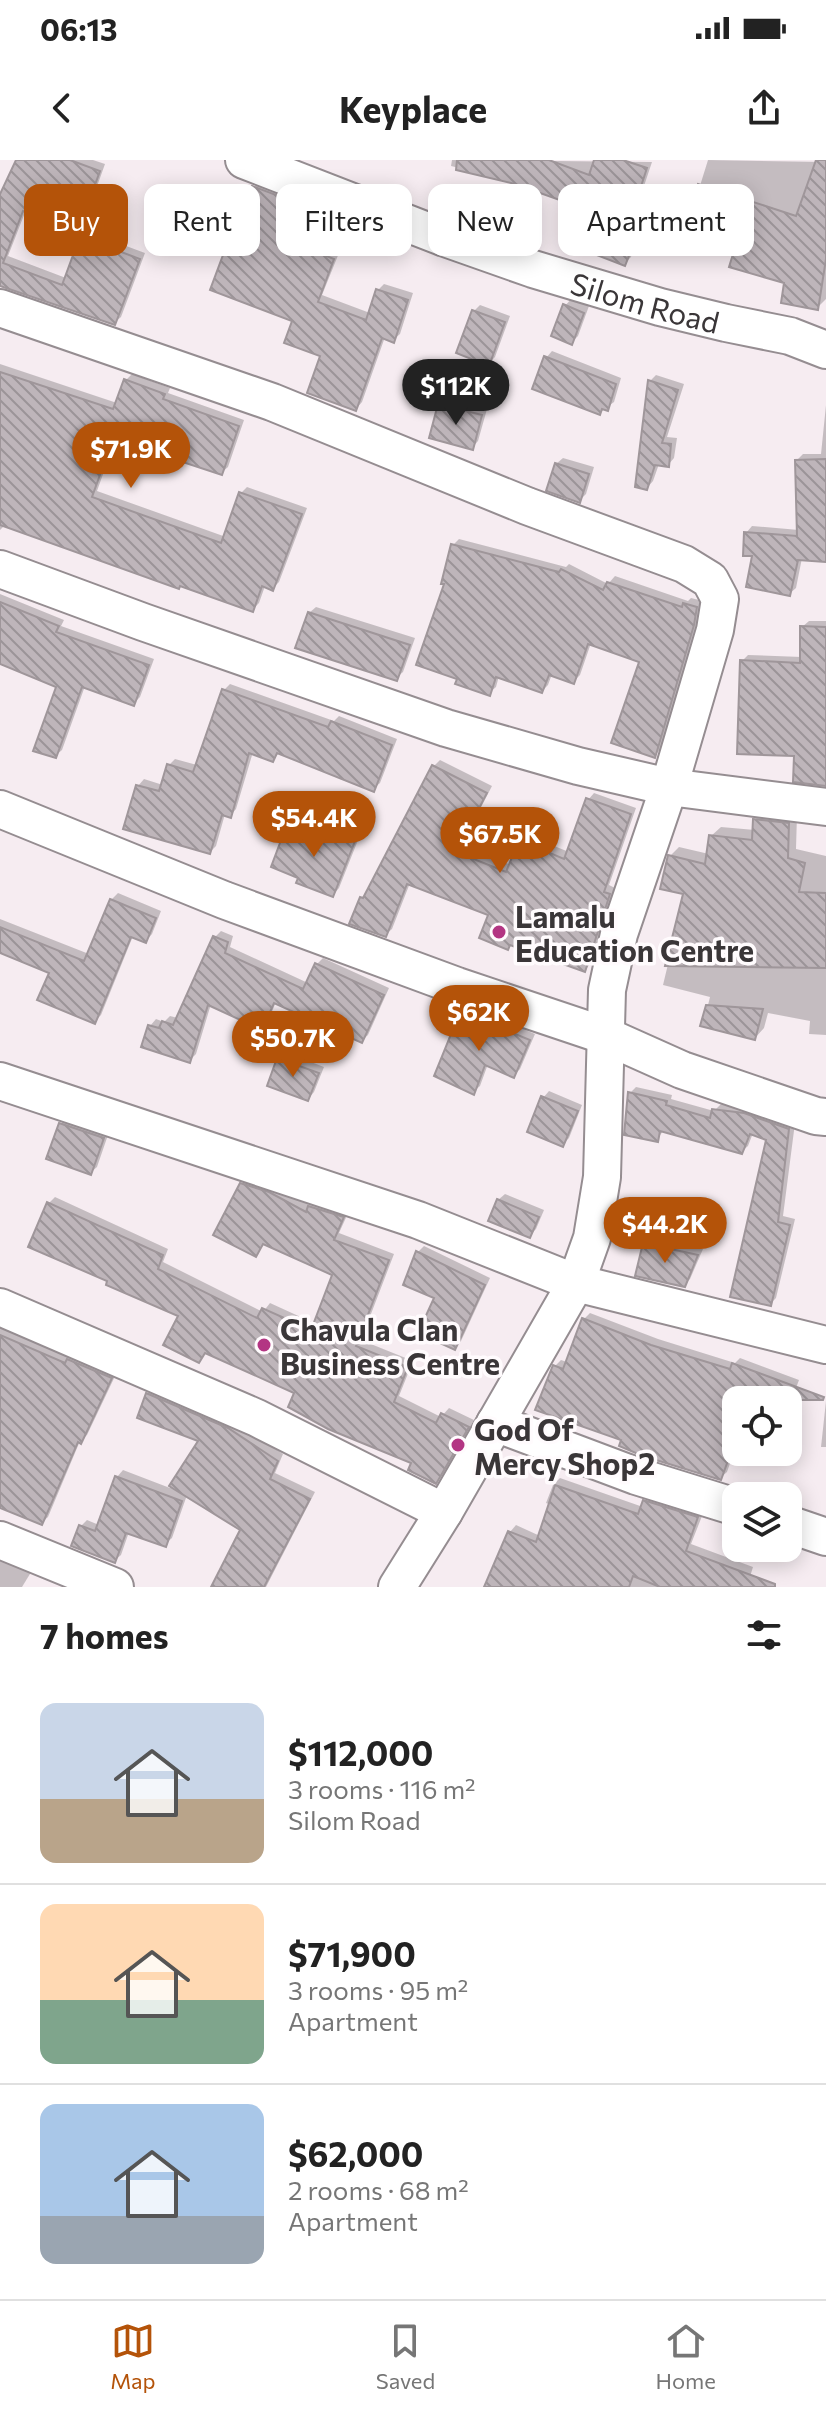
<!DOCTYPE html>
<meta charset="utf-8">
<style>
:root{--surface:#fff;--page:#f2f2f2;--text:#222;--muted:#767676;--line:#e0e0e0;--accent:#b45309}
body{margin:0;font-family:Commissioner,sans-serif;background:var(--page);color:var(--text);height:100vh;display:flex;flex-direction:column;font-size:30px;white-space:nowrap}
*{box-sizing:border-box;margin:0}
p{font-size:26px;color:var(--muted)}
.icon{flex:none;width:44px;height:44px;fill:none;stroke:currentColor;stroke-width:2;stroke-linecap:round;stroke-linejoin:round}
.map{position:relative;height:1427px;overflow:hidden}
.panel{display:flex;flex-direction:column;background:var(--surface);flex:1}
.panel>*{flex:none}
.guide{position:absolute;left:24px;top:24px;width:778px;height:72px;display:flex;gap:16px}
.buttons{position:absolute;left:722px;top:1226px;display:grid;gap:16px}
.buttons a{display:grid;place-items:center;width:80px;height:80px;border-radius:16px;background:var(--surface);box-shadow:0 4px 20px #0003;font-size:40px}
.price{position:absolute;translate:-50% -68px;padding:0 18px;border-radius:28px;background:var(--accent);color:#fff;font-size:26px;line-height:52px;filter:drop-shadow(0 2px 4px #0008)}
.price::after{content:'';position:absolute;left:50%;top:48px;width:24px;height:18px;margin-left:-12px;background:inherit;clip-path:polygon(0 0,100% 0,50% 100%)}
.price.selected{background:#222;color:#fff}
ul{padding:0;list-style:none}
li{display:flex;align-items:center;gap:24px;height:200px;padding:0 40px}
li+li{border-top:2px solid var(--line)}
li span{display:grid;place-items:center;flex:none;width:224px;height:160px;border-radius:16px;color:#555}
li>.icon{margin-inline-start:auto}
span .icon{width:96px;height:96px;fill:#fffc;stroke-width:1}
li b{font-size:34px}
h2{display:flex;justify-content:space-between;align-items:center;height:96px;padding:0 40px;font-size:34px}
.pill{padding:0 28px;border-radius:16px;background:var(--surface);box-shadow:0 4px 20px #0003;font-size:28px;line-height:72px}
.pill.selected{background:var(--accent);color:#fff}
.status{display:flex;justify-content:space-between;align-items:center;height:56px;padding:0 40px;background:var(--surface);direction:ltr}
.status svg{height:22px;fill:currentColor}
header{display:flex;justify-content:space-between;align-items:center;height:104px;padding:0 40px;background:var(--surface);font-size:36px;font-weight:700}
.tab-bar{display:flex;justify-content:space-around;align-items:center;height:112px;border-top:2px solid var(--line);background:var(--surface);font-size:22px;color:var(--muted)}
.tab-bar a{display:grid;justify-items:center;gap:4px}
.tab-bar .selected{color:var(--accent)}
.map>svg:first-child{display:block}
.shadow{fill:#0003;fill-rule:evenodd}
.building{fill:url(#building-back-hatch);stroke:#9f969a;stroke-width:2}
.lines{fill:none;stroke-linecap:round;stroke-linejoin:round}
.minor-casing{stroke:#958d91;stroke-width:40}
.minor{stroke:#fff;stroke-width:36}
.poi-dot{fill:#b33583;stroke:#fffbfd;stroke-width:3}
.labels{text-anchor:middle;dominant-baseline:central;stroke-width:7;stroke-linejoin:round;paint-order:stroke}
.street-label{font-size:30px;fill:#3a3638;stroke:#fffbfd}
.poi-label{font-size:30px;font-weight:bold;fill:#3a3638;stroke:#fffbfd;text-anchor:start}
</style>
<div class="status"><b>06:13</b><svg viewBox="0 0 49 12"><path d="M0 12V9h3v3zM5 12V6h3v6zM10 12V3h3v9zM15 12V0h3v12zM26 1h20v11H26zM47 4h2v5h-2z"/></svg></div>
<header><svg class="icon" aria-label="back" viewBox="0 0 24 24"><path d="M15 5l-7 7 7 7"/></svg>Keyplace<svg class="icon" aria-label="share" viewBox="0 0 24 24"><path d="M12 15V3M7 8l5-5 5 5M5 13v7h14v-7"/></svg></header>
<div class="map">
<svg width="826" height="1427" viewBox="0 0 826 1427">
<defs>
<pattern id="building-back-hatch" width="6" height="6" patternUnits="userSpaceOnUse" patternTransform="scale(2)"><rect width="6" height="6" fill="#beb5ba"/><path d="M-1 5l2 2M0 0l6 6M5-1l2 2" fill="none" stroke="#9b9498"/></pattern>
</defs>
<rect width="100%" height="100%" fill="#f6ecf1"/>
<g class="shadow">
<path d="M18,0H93L105,4L85,60L97,47L119,55L110,80L145,93L121,157L114,163L0,122V40ZM26,50L77,69L90,56L66,118L8,96Z"/>
<path d="M452,0L652,2L633,59L644,63L631,97L624,104L587,48L516,22L451,6Z"/>
<path d="M708,0L826,2V139L818,147L786,121L745,60L694,45Z"/>
<path d="M260,21L292,33L288,41L319,52L309,81L339,93L322,135L370,153L378,130L384,124L413,133L400,174L393,180L385,177L362,242L356,249L322,195L295,159L183,39L189,33L244,53L254,28Z"/>
<path d="M571,139L589,146L578,176L572,182L565,146Z"/>
<path d="M480,145L510,156L495,197L489,203L474,151Z"/>
<path d="M552,191L621,218L614,242L599,253L546,198Z"/>
<path d="M0,204L117,243L126,220L132,214L170,228L168,233L244,260L228,307L221,313L116,278L97,331L226,377L241,333L247,327L307,348L279,422L273,428L265,426L259,443L253,449L5,365L0,370Z"/>
<path d="M656,215L684,224L667,277L677,278L674,298L668,305L659,304L653,321L647,328L650,221Z"/>
<path d="M446,238L487,249L478,281L472,288L440,245Z"/>
<path d="M826,245V400L802,398L796,428L789,434L755,394L746,373L752,366L799,370L797,300L803,294H821Z"/>
<path d="M563,298L594,307L586,334L579,341L556,304Z"/>
<path d="M459,379L566,407L569,404L608,424L615,416L688,441L691,438L703,441L660,590L654,596L642,501L591,483L580,515L574,521L552,514L548,525L542,531L499,516L496,527L489,533L447,423L453,385Z"/>
<path d="M0,434L64,460L61,466L154,499L140,537L134,543L85,526L62,590L55,596L58,526L0,502Z"/>
<path d="M316,447L415,478L403,512L396,518L309,453Z"/>
<path d="M809,461H826V624L796,594L742,501L748,495L802,497V467Z"/>
<path d="M230,524L334,561L339,556L397,579L380,623L373,629L280,592L273,599L253,592L236,649L230,656L225,654L216,686L210,692L138,626L144,619L163,625L169,605L175,599L197,605L224,530Z"/>
<path d="M440,600L492,626L461,686L511,705L521,681L527,675L569,692L588,640L594,633L636,648L609,725L615,728L591,803L585,810L512,783L508,788L490,754L410,723L392,769L385,775L361,738L368,732L434,606Z"/>
<path d="M764,650L797,655L796,689L826,696V875L809,874L810,861L768,853L764,868L755,878L703,865L710,837L663,825L685,733L670,696L679,687L709,694L711,676L721,667L755,670V660Z"/>
<path d="M294,662L319,671L326,662L360,675L339,728L333,735L288,669Z"/>
<path d="M118,733L161,751L152,774L146,781L133,776L101,855L95,861L51,811L0,791V759L89,794L111,740Z"/>
<path d="M221,771L233,776L230,787L308,823L317,804L323,798L389,828L368,875L361,881L276,842L268,861L261,867L211,844L196,894L189,901L150,866L156,859L164,862L170,856L178,858L215,777Z"/>
<path d="M468,846L535,874L520,909L514,915L488,904L480,926L473,932L462,853Z"/>
<path d="M285,892L324,907L314,932L308,939L279,899Z"/>
<path d="M636,927L672,935L671,939L714,951L721,944L751,948L795,963L783,1056L795,1059L776,1138L770,1144L769,978L753,973L748,986L741,992L664,970L657,979L630,933Z"/>
<path d="M549,931L582,945L569,978L563,984L543,938Z"/>
<path d="M67,957L109,972L97,1007L90,1013L61,964Z"/>
<path d="M249,1018L276,1027L312,1045L316,1040L349,1051L339,1073L394,1094L361,1180L413,1201L399,1236L441,1257L449,1248L474,1260L442,1316L435,1322L414,1302L297,1232L207,1192L199,1201L181,1155L110,1120L49,1043L55,1037L168,1089L163,1102L263,1152L270,1143L316,1164L335,1114L265,1083L256,1094L242,1024Z"/>
<path d="M505,1034L544,1050L536,1069L530,1075L498,1040Z"/>
<path d="M651,1077L703,1089L690,1119L684,1125L645,1084Z"/>
<path d="M424,1086L490,1118L461,1181L454,1188L418,1092Z"/>
<path d="M590,1153L658,1179L735,1203L740,1198L799,1220L788,1249V1240H736V1286L727,1312L720,1318L624,1279L555,1206L561,1200L567,1202L583,1160Z"/>
<path d="M0,1166L117,1212L87,1275L80,1281L48,1357L41,1363L0,1345Z"/>
<path d="M154,1228L234,1262L283,1294L275,1313L315,1332L266,1427H213L243,1369L187,1335L172,1378L165,1384L129,1372L121,1395L114,1401L80,1367L87,1360L99,1365L117,1317L123,1310L170,1328L201,1280L148,1234Z"/>
<path d="M826,1241V1287H821Z"/>
<path d="M560,1318L643,1347L652,1334L704,1351L691,1384L753,1407L749,1420L770,1427H577L599,1363L546,1343L553,1325Z"/>
<path d="M516,1365L551,1381L533,1427H486L510,1372Z"/>
<path d="M0,1390L33,1409L22,1427H0Z"/>
</g>
<g class="building">
<path d="M16,0H70L100,11L78,71L23,51L3,103L62,125L89,52L114,61L105,86L140,99L115,165L0,126V34Z"/>
<path d="M457,0H549L589,15L594,0H623L647,8L628,66L639,70L625,106L571,85L585,49L515,24L456,10Z"/>
<path d="M816,0H826V99L818,150L781,143L784,123L729,107L743,62L691,46L698,24L796,56Z"/>
<path d="M252,26L287,39L283,48L314,59L304,87L334,99L318,142L366,160L376,129L408,140L394,183L382,178L356,251L307,233L320,196L284,183L292,161L210,130L226,87L171,67L181,38L240,60Z"/>
<path d="M563,144L584,153L572,185L551,176Z"/>
<path d="M472,150L505,162L489,206L456,193Z"/>
<path d="M544,196L616,224L608,251L602,249L600,255L532,229Z"/>
<path d="M0,212L113,249L124,219L165,234L163,239L239,266L222,315L113,279L92,337L221,383L239,332L302,354L273,431L262,426L253,452L180,426L179,429L0,365Z"/>
<path d="M648,220L678,230L662,283L671,284L669,307L655,305L647,330L635,327Z"/>
<path d="M438,244L482,255L473,290L429,278Z"/>
<path d="M826,299V402L798,400L790,436L746,427L752,396H743L744,372L797,376L795,300Z"/>
<path d="M555,303L589,314L580,343L546,331Z"/>
<path d="M451,384L559,412L561,409L603,430L607,422L682,447L683,443L697,447L694,465L655,598L611,583L639,502L588,484L574,524L549,515L542,533L496,517L490,536L455,524L457,519L416,505L444,424H441Z"/>
<path d="M0,442L59,466L56,472L149,505L134,546L82,527L56,598L33,591L56,527L0,504Z"/>
<path d="M308,452L410,485L397,521L295,488Z"/>
<path d="M800,466L826,467V626L793,622L794,596L737,594L740,500L800,503Z"/>
<path d="M222,529L328,567L331,561L392,585L374,632L277,593L273,602L249,593L231,658L222,655L210,694L123,669L136,625L159,631L167,604L193,612Z"/>
<path d="M432,605L487,633L456,692L506,712L519,680L564,699L586,638L631,654L604,732L610,734L585,812L510,785L508,790L479,778L488,755L407,724L386,777L349,764L360,737L363,738Z"/>
<path d="M753,659L789,663L788,698L805,703L799,732L826,733V808L665,806L683,734L660,729L668,695L705,704L709,675L752,680Z"/>
<path d="M286,667L314,678L318,667L355,681L333,737L296,723L298,718L271,707Z"/>
<path d="M110,739L156,758L146,783L131,777L95,864L37,840L49,813L0,793V767L84,801Z"/>
<path d="M213,776L228,782L225,793L303,829L315,803L384,835L362,883L274,843L262,870L208,845L190,903L141,887L148,865L159,868L162,861L173,865Z"/>
<path d="M706,845L763,849L755,880L700,866Z"/>
<path d="M460,852L530,880L514,918L485,905L474,935L434,916Z"/>
<path d="M277,898L319,913L308,941L267,926Z"/>
<path d="M628,932L667,941L666,945L710,958L712,949L744,953L789,969L778,1062L790,1065L771,1146L730,1137L766,980L750,974L742,994L660,971L658,982L624,975Z"/>
<path d="M541,936L578,951L563,987L527,972Z"/>
<path d="M59,963L104,978L91,1015L46,999Z"/>
<path d="M240,1023L269,1032L306,1052L308,1046L344,1057L334,1080L389,1100L356,1186L408,1207L394,1242L436,1263L441,1253L469,1267L436,1324L408,1310L411,1303L328,1269L288,1247L294,1233L205,1193L199,1203L163,1185L178,1156L106,1125L107,1121L28,1087L47,1042L163,1095L158,1109L257,1158L262,1148L311,1170L332,1115L263,1084L256,1097L213,1075Z"/>
<path d="M497,1039L539,1057L530,1078L488,1061Z"/>
<path d="M643,1083L698,1095L685,1127L635,1116Z"/>
<path d="M416,1091L485,1125L455,1190L418,1173L434,1138L403,1125Z"/>
<path d="M582,1158L651,1185L730,1209L732,1203L824,1237L823,1240H736V1278L721,1320L643,1296L619,1286L621,1280L535,1250L553,1205L563,1209Z"/>
<path d="M0,1175L65,1203L67,1199L112,1218L81,1284L78,1282L42,1365L0,1348Z"/>
<path d="M146,1233L228,1268L278,1301L270,1319L310,1339L264,1427H211L240,1370L169,1326L198,1281L137,1258Z"/>
<path d="M115,1316L182,1341L166,1387L126,1373L115,1403L71,1386L79,1365L95,1371Z"/>
<path d="M555,1325L638,1354L643,1340L698,1357L686,1391L775,1424V1427H660L633,1416L629,1427H484L508,1371L536,1382Z"/>
</g>
<g class="lines">
<g class="minor-casing">
<g id="minor">
<path id="s1" d="M244,0L445,78L533,109L660,147L726,163L790,176L826,190"/>
<path d="M0,148L272,242L527,346L684,404L710,420L720,439L715,470L669,627L619,774L607,830L602,1017L592,1078L576,1123L444,1352L397,1427"/>
<path d="M0,409L143,462L446,568L578,606L669,627L826,647"/>
<path d="M0,649L224,740L457,826L606,876L682,910L816,956L826,957"/>
<path d="M0,921L418,1060L576,1123L826,1185"/>
<path d="M0,1147L257,1258L444,1352"/>
<path d="M495,1263L636,1316L736,1347"/>
<path d="M788,1364L826,1377"/>
<path d="M0,1380L115,1427"/>
</g>
</g>
<use href="#minor" class="minor"/>
</g>
<g class="poi-dot">
<circle cx="499" cy="772" r="8"/>
<circle cx="264" cy="1185" r="8"/>
<circle cx="458" cy="1285" r="8"/>
</g>
<g class="labels">
<g class="street-label">
<text stroke="none"><textPath href="#s1" startOffset="426">Silom Road</textPath></text>
</g>
<g class="poi-label">
<text x="515" y="755">Lamalu<tspan x="515" dy="34">Education Centre</tspan></text>
<text x="280" y="1168">Chavula Clan<tspan x="280" dy="34">Business Centre</tspan></text>
<text x="474" y="1268">God Of<tspan x="474" dy="34">Mercy Shop2</tspan></text>
</g>
</g>
</svg>
<div class="buttons">
<a><svg class="icon" aria-label="locate" viewBox="0 0 24 24"><circle cx="12" cy="12" r="6"/><path d="M12 2v4M12 18v4M2 12h4M18 12h4"/></svg></a>
<a><svg class="icon" aria-label="layers" viewBox="0 0 24 24"><path d="M12 4l9 5-9 5-9-5zM3 14l9 5 9-5"/></svg></a>
</div>
<b class="price selected" style="left:456px;top:267px">$112K</b>
<b class="price" style="left:131px;top:330px">$71.9K</b>
<b class="price" style="left:314px;top:699px">$54.4K</b>
<b class="price" style="left:500px;top:715px">$67.5K</b>
<b class="price" style="left:479px;top:893px">$62K</b>
<b class="price" style="left:293px;top:919px">$50.7K</b>
<b class="price" style="left:665px;top:1105px">$44.2K</b>
<div class="guide">
<a class="pill selected">Buy</a>
<a class="pill">Rent</a>
<a class="pill">Filters</a>
<a class="pill">New</a>
<a class="pill">Apartment</a>
</div>
</div>
<section class="panel">
<h2>7 homes<svg class="icon" aria-label="filters" viewBox="0 0 24 24"><path d="M4 7h16M4 17h16"/><circle cx="9" cy="7" r="2"/><circle cx="15" cy="17" r="2"/></svg></h2>
<ul>
<li><span style="background:linear-gradient(#c9d6e8 60%,#b9a48a 0)"><svg class="icon" aria-label="home" viewBox="0 0 24 24"><path d="M3 11l9-7 9 7M6 9v11h12V9"/></svg></span><div><b>$112,000</b><p>3 rooms · 116 m²</p><p>Silom Road</p></div></li>
<li><span style="background:linear-gradient(#ffd9b3 60%,#7fa58c 0)"><svg class="icon" aria-label="home" viewBox="0 0 24 24"><path d="M3 11l9-7 9 7M6 9v11h12V9"/></svg></span><div><b>$71,900</b><p>3 rooms · 95 m²</p><p>Apartment</p></div></li>
<li><span style="background:linear-gradient(#a9c7e8 70%,#9aa5b1 0)"><svg class="icon" aria-label="home" viewBox="0 0 24 24"><path d="M3 11l9-7 9 7M6 9v11h12V9"/></svg></span><div><b>$62,000</b><p>2 rooms · 68 m²</p><p>Apartment</p></div></li>
</ul>
</section>
<nav class="tab-bar">
<a class="selected"><svg class="icon" aria-label="map" viewBox="0 0 24 24"><path d="M3 6l6-2 6 2 6-2v14l-6 2-6-2-6 2zM9 4v14M15 6v14"/></svg>Map</a>
<a><svg class="icon" aria-label="saved" viewBox="0 0 24 24"><path d="M7 4h10v16l-5-4-5 4z"/></svg>Saved</a>
<a><svg class="icon" aria-label="home" viewBox="0 0 24 24"><path d="M3 11l9-7 9 7M6 9v11h12V9"/></svg>Home</a>
</nav>
